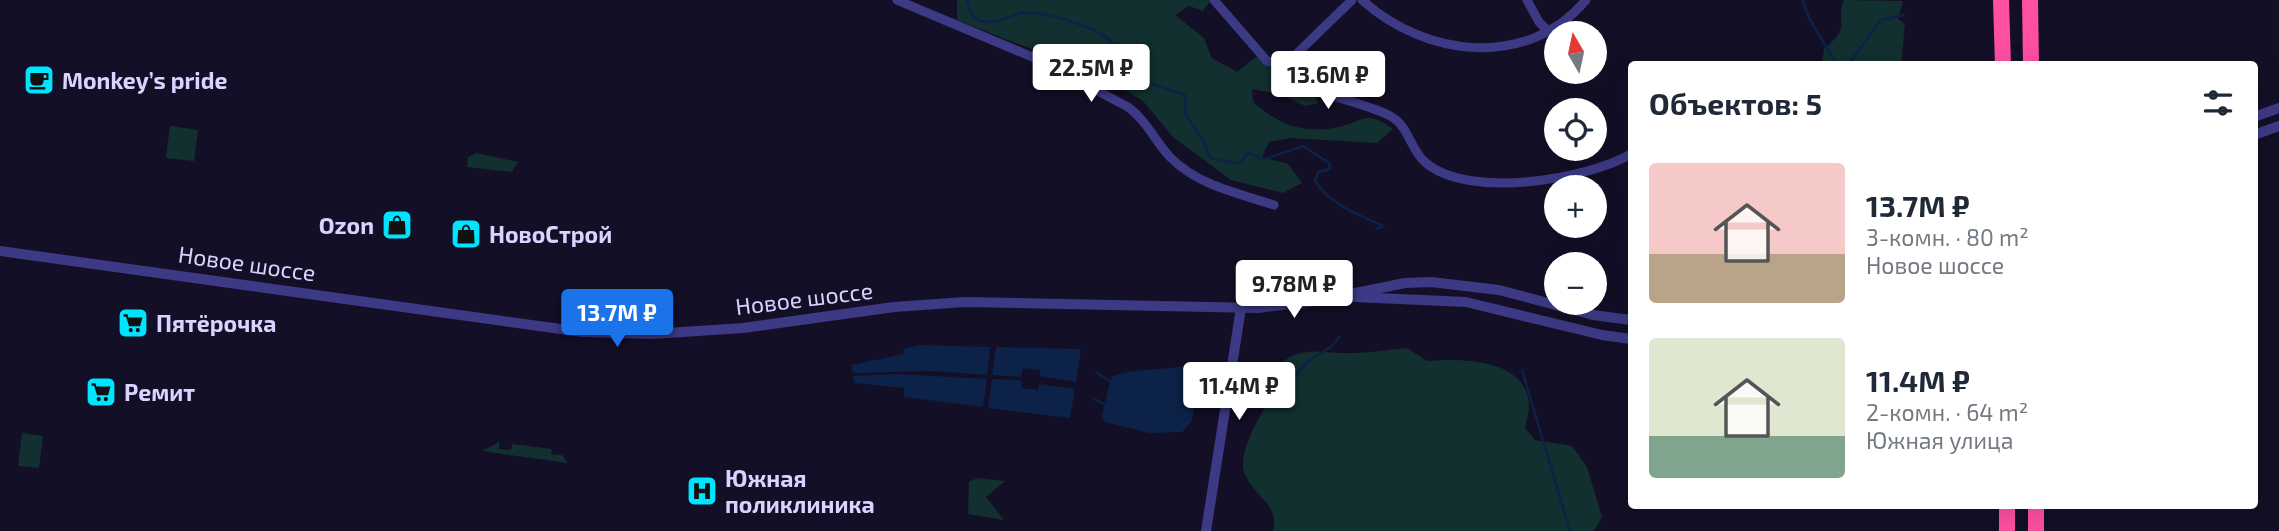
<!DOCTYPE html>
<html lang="ru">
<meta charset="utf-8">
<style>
:root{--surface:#fff;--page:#f2f2f3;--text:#1f2937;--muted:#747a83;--accent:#1a73e8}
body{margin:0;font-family:"Exo 2",sans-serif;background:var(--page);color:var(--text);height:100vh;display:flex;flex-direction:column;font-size:26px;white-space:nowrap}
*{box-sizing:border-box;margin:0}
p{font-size:23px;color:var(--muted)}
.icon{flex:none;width:38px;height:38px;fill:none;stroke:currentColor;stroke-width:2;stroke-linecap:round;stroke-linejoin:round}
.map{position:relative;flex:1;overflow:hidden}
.panel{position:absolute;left:1628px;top:61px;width:630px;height:448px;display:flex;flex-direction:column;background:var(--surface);border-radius:7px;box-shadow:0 7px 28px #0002}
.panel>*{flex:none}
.needle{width:46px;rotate:351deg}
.tools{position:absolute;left:1544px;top:21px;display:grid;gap:14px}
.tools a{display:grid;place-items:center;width:63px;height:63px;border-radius:50%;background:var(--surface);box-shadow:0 7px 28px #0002;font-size:35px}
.price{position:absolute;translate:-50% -60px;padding:0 16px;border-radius:7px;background:#fff;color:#222;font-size:23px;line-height:46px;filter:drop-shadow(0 2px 4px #0008)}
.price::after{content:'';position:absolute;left:50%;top:42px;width:21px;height:16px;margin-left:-10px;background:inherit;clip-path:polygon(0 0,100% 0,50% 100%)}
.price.active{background:var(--accent);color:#fff}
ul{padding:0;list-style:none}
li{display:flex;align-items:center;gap:21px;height:175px;padding:0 21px}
li span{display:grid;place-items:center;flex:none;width:196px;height:140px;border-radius:7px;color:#555}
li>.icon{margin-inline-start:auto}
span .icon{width:84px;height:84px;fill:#fffc;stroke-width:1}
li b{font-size:30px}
h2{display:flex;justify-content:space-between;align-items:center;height:84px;padding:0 21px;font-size:30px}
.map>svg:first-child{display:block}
.green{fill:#12302f}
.water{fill:#0c2248}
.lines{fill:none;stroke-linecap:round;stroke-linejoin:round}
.stream{stroke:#0c2248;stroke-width:2.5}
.minor{stroke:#3d3a85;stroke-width:9}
.tertiary{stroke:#3d3a85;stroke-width:10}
.motorway{stroke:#ff4fa3;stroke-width:16}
.labels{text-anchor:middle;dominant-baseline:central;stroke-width:7;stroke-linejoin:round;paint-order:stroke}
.poi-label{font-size:23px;font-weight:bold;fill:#d9d4ff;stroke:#130f26;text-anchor:start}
.street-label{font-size:23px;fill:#d9d4ff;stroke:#130f26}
</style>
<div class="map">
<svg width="2279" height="531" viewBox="0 0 2279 531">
<rect width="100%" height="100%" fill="#130f26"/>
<g class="green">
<path d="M957,0H1211L1203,11L1189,6L1175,15L1204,38L1212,58L1237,72L1260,54L1274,71L1286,77L1290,87L1314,95L1319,103L1305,106L1282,95L1252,89L1253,102C1278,124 1303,135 1338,127C1365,121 1365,109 1393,129L1377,143L1291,138L1269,142L1262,157L1288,164L1302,183L1283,193L1231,180L1173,137L1143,101L1105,78L957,20Z"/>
<path d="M1844,0L1903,1L1898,19L1905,24L1901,65H1822L1824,49C1854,24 1834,26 1844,0Z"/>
<path d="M170,126L198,130L194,161L166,158Z"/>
<path d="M476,153L518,162L512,172L467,167L468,157Z"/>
<path d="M1407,348L1427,361C1460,358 1529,358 1529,407C1529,414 1526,422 1525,428L1535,440L1572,446L1587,467L1602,517L1594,531H1273C1280,503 1252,496 1244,472C1239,455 1254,426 1263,411C1271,398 1266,378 1277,367C1298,346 1319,352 1343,353C1364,354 1386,350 1407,348Z"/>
<path d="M22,433L43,436L39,468L18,466Z"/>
<path d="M499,442V449L511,450L512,444L552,449L551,454L562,455L568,463L482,451Z"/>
<path d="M977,478L1005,481L986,497L1004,520L968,514L969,482Z"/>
</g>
<g class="water">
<path d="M920,345L990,347L987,375L934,371L853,373L851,365L904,354L903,349Z"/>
<path d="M996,347L1081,349L1076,382L1040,376V370L1023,368L1021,377L992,375Z"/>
<path d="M1190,365L1200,369V374L1192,421L1182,432L1149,433L1104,422L1102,416L1111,377C1136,367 1164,371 1190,365Z"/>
<path d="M898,374L987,379L983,407L904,397V388L854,383L853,376Z"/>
<path d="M992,379L1021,380V388L1038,390L1039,384L1075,389L1070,418L988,408Z"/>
</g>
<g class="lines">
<g class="stream">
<path d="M967,0C970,8 971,19 981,21C996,25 1009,15 1022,13C1041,10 1101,28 1112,43C1120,52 1124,66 1131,76L1185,95V113L1201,137L1211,158L1239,164L1248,153L1265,159L1303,146L1329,163L1330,169L1318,172L1315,181C1329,204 1360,216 1384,226"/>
<path d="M1803,0L1809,18L1837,65"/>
<path d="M1848,65L1881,20L1904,15"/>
<path d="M1376,229L1384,226"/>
<path d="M1522,370L1570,531"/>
<path d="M1097,373L1109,381"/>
<path d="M1093,398L1104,404"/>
<path d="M1251,401C1293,399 1286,378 1313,358C1324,350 1332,349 1339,337"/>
</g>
<g class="minor">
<path d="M897,0L1037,59L1128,107C1146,120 1155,141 1170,157C1197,185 1237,193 1274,205"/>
<path d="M1214,0L1267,61L1285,65L1352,0"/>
<path d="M1362,0C1425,57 1527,70 1586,0"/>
<path d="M1527,0L1539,22L1549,32"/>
<path d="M1285,65L1300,83L1311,89C1332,97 1374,106 1392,117C1409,127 1411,151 1426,163C1469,199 1586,180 1631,154"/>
</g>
<g class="tertiary">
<path d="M2254,117L2279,108"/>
<path d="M2254,135L2279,126"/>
<path d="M0,251L582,332L652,334L743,328L894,307L965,302L1258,308L1316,301L1405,283L1431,282L1499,290L1593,315L1631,320"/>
<path d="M1354,297L1466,302L1602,335L1631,339"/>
<path d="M1206,531L1241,308"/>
</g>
<g class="motorway">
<path d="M2001,0L2003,65"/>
<path d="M2030,0L2031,65"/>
<path d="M2007,506V531"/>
<path d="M2036,506V531"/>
</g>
</g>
<defs>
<g id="cafe-square" transform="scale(1.575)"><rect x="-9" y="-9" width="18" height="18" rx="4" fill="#00e5ff" stroke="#130f26"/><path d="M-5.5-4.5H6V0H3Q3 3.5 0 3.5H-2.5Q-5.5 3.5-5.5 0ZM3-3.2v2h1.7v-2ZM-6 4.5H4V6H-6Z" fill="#111"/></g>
<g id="shop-square" transform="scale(1.575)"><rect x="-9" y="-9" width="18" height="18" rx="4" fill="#00e5ff" stroke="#130f26"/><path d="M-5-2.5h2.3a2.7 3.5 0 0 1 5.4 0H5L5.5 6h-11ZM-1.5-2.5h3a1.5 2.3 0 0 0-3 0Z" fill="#111"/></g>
<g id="supermarket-square" transform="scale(1.575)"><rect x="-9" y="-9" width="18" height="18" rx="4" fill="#00e5ff" stroke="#130f26"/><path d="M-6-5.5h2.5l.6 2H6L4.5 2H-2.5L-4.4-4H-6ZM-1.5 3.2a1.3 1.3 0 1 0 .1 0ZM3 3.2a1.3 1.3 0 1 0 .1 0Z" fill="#111"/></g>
<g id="hospital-square" transform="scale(1.575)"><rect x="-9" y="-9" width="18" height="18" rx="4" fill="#00e5ff" stroke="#130f26"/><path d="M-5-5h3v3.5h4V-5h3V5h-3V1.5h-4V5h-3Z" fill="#111"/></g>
</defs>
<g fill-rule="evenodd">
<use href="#cafe-square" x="39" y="80"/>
<use href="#shop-square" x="397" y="225"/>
<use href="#shop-square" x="466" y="234"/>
<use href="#supermarket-square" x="133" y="323"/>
<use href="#supermarket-square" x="101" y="392"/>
<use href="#hospital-square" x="702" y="491"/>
</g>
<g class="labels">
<g class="poi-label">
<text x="62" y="80">Monkey’s pride</text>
<text x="374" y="225" text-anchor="end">Ozon</text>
<text x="489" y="234">НовоСтрой</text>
<text x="156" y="323">Пятёрочка</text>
<text x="124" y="392">Ремит</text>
<text x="725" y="478">Южная<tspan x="725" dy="26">поликлиника</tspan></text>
</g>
<g class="street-label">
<text transform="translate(247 263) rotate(8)">Новое шоссе</text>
<text transform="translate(804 298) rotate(-7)">Новое шоссе</text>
</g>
</g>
</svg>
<div class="tools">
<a><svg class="needle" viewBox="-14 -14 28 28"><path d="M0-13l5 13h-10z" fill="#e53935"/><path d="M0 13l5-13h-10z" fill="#747a83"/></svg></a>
<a><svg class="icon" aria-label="locate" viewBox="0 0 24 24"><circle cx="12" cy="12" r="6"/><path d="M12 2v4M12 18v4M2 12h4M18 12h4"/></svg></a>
<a>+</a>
<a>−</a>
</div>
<b class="price" style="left:1091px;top:104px">22.5M ₽</b>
<b class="price" style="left:1328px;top:111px">13.6M ₽</b>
<b class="price" style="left:1294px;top:320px">9.78M ₽</b>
<b class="price active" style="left:617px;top:349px">13.7M ₽</b>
<b class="price" style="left:1239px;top:422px">11.4M ₽</b>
<section class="panel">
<h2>Объектов: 5<svg class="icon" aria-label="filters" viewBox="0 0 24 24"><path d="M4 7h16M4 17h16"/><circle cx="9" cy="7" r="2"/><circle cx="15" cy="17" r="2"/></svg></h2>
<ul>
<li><span style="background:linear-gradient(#f6c9c9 65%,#b9a48a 0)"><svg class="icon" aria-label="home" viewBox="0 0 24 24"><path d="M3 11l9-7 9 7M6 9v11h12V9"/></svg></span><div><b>13.7M ₽</b><p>3-комн. · 80 m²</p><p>Новое шоссе</p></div></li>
<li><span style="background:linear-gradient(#dfe7d0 70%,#7fa58c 0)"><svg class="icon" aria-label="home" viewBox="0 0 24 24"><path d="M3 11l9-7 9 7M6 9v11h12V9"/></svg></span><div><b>11.4M ₽</b><p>2-комн. · 64 m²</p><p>Южная улица</p></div></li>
</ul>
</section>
</div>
